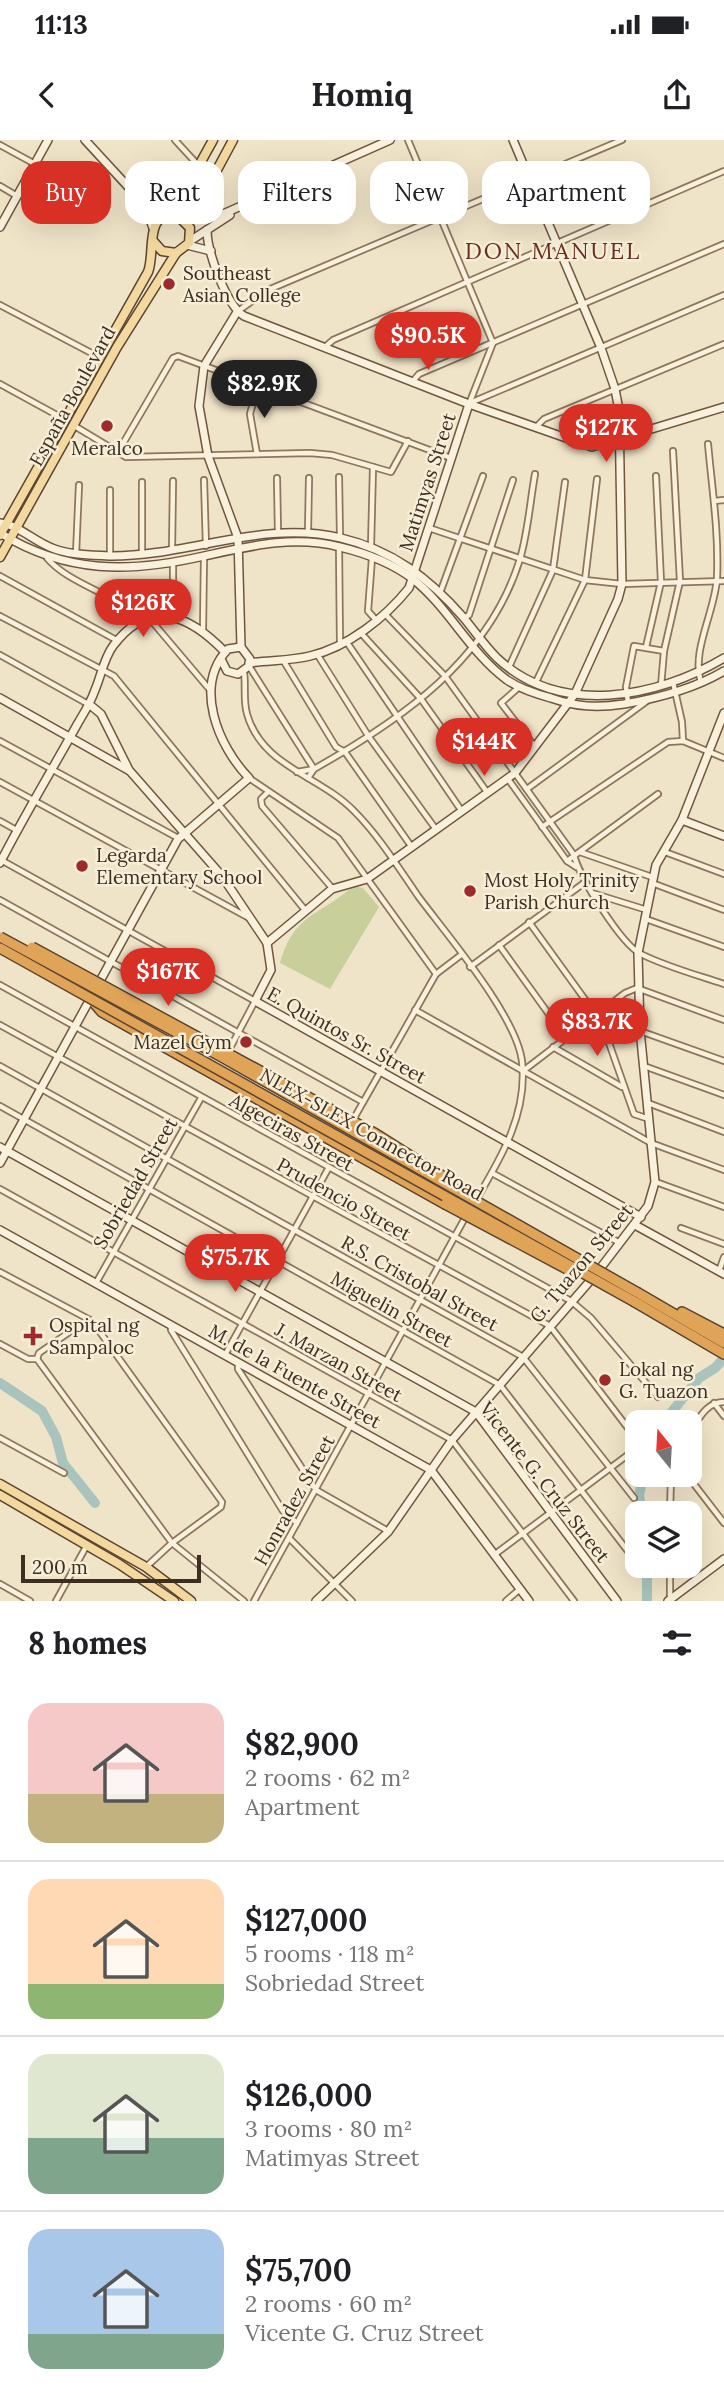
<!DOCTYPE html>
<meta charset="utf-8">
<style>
:root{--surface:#fff;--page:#f2f2f2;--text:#202124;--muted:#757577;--line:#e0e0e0;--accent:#d93025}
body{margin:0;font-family:Lora,serif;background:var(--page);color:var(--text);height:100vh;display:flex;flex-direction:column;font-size:26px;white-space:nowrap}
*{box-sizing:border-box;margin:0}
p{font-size:23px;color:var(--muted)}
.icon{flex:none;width:38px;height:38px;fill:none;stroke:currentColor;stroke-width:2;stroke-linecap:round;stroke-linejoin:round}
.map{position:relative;height:1461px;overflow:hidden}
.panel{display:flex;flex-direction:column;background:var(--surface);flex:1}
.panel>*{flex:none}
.hud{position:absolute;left:21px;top:21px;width:682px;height:63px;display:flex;gap:14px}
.needle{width:46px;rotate:342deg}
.controls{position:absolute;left:625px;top:1270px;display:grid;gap:14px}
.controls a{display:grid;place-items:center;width:77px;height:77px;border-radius:14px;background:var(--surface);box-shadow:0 7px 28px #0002;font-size:35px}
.scale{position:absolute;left:21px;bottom:18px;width:180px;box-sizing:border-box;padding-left:7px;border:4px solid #3d2e20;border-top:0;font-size:19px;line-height:24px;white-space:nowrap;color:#3d2e20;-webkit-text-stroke:5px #f7eed8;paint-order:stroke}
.price{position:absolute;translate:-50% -60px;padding:0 16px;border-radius:24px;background:var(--accent);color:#fff;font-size:23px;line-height:46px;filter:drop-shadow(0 2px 4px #0008)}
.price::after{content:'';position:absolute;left:50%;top:42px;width:21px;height:16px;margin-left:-10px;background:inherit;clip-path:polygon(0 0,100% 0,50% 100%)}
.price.selected{background:#222;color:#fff}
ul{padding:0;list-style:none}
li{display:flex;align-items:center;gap:21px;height:175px;padding:0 28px}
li+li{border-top:2px solid var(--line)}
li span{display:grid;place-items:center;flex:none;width:196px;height:140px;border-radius:21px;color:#555}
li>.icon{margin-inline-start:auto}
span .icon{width:84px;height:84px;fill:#fffc;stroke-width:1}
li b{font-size:30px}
h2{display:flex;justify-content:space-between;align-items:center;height:84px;padding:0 28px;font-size:30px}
.tag{padding:0 24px;border-radius:21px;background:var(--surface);box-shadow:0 7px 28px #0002;font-size:24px;line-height:63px}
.tag.selected{background:var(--accent);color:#fff}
.status{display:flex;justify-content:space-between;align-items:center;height:49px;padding:0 35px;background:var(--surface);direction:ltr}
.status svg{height:19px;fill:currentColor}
header{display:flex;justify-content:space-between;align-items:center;height:91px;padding:0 28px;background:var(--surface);font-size:32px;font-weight:700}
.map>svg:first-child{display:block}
.green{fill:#c9cf9b}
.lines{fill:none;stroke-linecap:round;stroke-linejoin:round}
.river{stroke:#a9c4bc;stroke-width:10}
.street-casing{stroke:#8d765c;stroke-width:8}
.secondary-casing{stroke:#6f573f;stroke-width:10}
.primary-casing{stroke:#5b4430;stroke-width:11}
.highway-casing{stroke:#5b4430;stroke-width:12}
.street{stroke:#faf1dc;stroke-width:4.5}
.secondary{stroke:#faf1dc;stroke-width:7}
.primary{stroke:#f3d9a0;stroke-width:8}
.highway{stroke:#e0a458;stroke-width:9}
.highway-bridge-casing{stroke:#5b4430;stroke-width:12;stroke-linecap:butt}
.highway-bridge{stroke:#e0a458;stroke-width:9}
.poi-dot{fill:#9e2a2b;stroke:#f7eed8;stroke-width:2.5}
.labels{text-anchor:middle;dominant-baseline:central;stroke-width:5;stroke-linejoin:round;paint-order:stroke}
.poi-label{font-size:19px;fill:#3d2e20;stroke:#f7eed8;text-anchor:start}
.street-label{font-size:19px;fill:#3d2e20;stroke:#f7eed8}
.quarter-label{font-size:23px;letter-spacing:2px;fill:#6b2e1e;stroke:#f7eed8}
</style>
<div class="status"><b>11:13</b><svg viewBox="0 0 49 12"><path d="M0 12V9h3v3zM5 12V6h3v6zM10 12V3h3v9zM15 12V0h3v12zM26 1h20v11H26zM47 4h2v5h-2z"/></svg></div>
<header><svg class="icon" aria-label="back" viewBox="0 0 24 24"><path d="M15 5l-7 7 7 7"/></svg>Homiq<svg class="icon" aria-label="share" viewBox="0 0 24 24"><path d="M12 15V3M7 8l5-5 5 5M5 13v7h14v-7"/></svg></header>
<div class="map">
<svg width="724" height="1461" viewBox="0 0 724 1461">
<rect width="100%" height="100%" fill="#f0e4c8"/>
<path class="green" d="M353,746L363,748L379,767L330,849L280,823C295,772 319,777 353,746Z"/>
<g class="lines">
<g class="river">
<path d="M0,1243L42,1271L56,1297L63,1323L95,1363"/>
<path d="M663,1283L699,1238L715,1228L724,1218"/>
<path d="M643,1374L639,1356L643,1335"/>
<path d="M647,1426V1461"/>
</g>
<g class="street-casing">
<g id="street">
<path d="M175,0L198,25"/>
<path d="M408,0L493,203L469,264"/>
<path d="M0,5L35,24"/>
<path d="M0,46L17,56"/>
<path d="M0,165L99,217"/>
<path d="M238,171L268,150L622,0"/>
<path d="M325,207L333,200L724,31"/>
<path d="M413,241L419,234L724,104"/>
<path d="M0,244L64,279"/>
<path d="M470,263L724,155"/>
<path d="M73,285L126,317L310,313L332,315L391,332L408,301"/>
<path d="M536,287L544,279L724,204"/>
<path d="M118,312L173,218L178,216L451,318"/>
<path d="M257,314L250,274L258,244"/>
<path d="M339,337L340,397"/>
<path d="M277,338L278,393"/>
<path d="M204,340L206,406"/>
<path d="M142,342V415"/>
<path d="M110,350V415"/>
<path d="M714,361L724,360"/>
<path d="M429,388L585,440L622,444L724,441"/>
<path d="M308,392L309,338"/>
<path d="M339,406L340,504"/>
<path d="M371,407L373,327"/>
<path d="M172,410L173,341"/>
<path d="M76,414L79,345"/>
<path d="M47,418C70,446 126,457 140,481"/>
<path d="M372,418L368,471L376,480"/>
<path d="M0,436L118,501"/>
<path d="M440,453L483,336"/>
<path d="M385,474L445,536L574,715C579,737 622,805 641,814C667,827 697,835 724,844"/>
<path d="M0,476L114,536L305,770"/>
<path d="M173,477V422"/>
<path d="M464,478L469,475L513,340"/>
<path d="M150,479L210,550"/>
<path d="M203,490L204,416"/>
<path d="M360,492L421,559L487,652"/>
<path d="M346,501L461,670"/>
<path d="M646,507L661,442L656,336"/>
<path d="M317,514L369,597L435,688"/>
<path d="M0,515L88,564"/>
<path d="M283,520L336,607L345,612L411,706"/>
<path d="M249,526L314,629L297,632"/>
<path d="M509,527L553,430L565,342"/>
<path d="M244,532C246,546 243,560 247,574C262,627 319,635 354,671C379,696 398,727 418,756C447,795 516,875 522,921C528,973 501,1018 476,1060"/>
<path d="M536,542L585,440L597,339"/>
<path d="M673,542L682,582L683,601"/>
<path d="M701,543C691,510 715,472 717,438C719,393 712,348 708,304"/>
<path d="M661,546L664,511L680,441L673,311"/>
<path d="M519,547L501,563L535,607"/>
<path d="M628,563L626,547L634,506L664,511"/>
<path d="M0,601L178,698"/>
<path d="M249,638L338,698L436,834"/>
<path d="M308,638L314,629C401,580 489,520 520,419C528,392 530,362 535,334"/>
<path d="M508,639L567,721L576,727"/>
<path d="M0,642L251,779"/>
<path d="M527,649L647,561"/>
<path d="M268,652L261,659L262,666L332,748"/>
<path d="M0,681L18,691"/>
<path d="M542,687L668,602L683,601L724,618"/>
<path d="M580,712L652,737"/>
<path d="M665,712L724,734"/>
<path d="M1,720L255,861L228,912"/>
<path d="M567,721L658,654"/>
<path d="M652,743L724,770"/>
<path d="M592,753L647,770"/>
<path d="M0,760L363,962"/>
<path d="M646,779L724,807"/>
<path d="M529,782L602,883L634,974L649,979"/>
<path d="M499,805L566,898"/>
<path d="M470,827L584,743"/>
<path d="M0,845L571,1161L591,1178L658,1257"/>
<path d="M415,870L651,1003L724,1030"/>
<path d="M0,885L550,1186L637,1300"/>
<path d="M640,891L724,921"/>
<path d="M553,907L622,947"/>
<path d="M0,926L523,1217L634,1358"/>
<path d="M644,926L724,955"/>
<path d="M523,931L625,853L637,848L724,880"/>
<path d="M648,963L724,992"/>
<path d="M0,966L500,1245L637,1423"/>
<path d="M353,980L436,834L461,815"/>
<path d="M492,1033L620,1103"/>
<path d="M656,1042L724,1067"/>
<path d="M0,1049L452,1300L574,1461"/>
<path d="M681,1088L724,1104"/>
<path d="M719,1131L724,1117"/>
<path d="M0,1132L92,1181L222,1362L221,1367L172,1403L146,1427"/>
<path d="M96,1143L201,958"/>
<path d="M171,1186V1190L283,1371L297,1383"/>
<path d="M0,1204L28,1219H37"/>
<path d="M225,1215L328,1029"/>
<path d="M37,1219L172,1403L244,1461"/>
<path d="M37,1219L39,1213L87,1180"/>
<path d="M238,1223V1229L316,1350L388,1391"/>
<path d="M714,1263L724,1276"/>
<path d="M690,1292C699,1279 706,1262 724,1262"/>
<path d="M0,1298L64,1333"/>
<path d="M687,1335L724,1383"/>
<path d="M670,1374L671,1335"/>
<path d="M289,1398L352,1461"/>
<path d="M494,1415L637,1308"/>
<path d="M639,1426L642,1430"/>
<path d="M670,1426V1460"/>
<path d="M0,1444L30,1461"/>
<path d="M56,1461L87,1405"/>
<path d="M254,1461L466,1076"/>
<path d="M506,1461L520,1449"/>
</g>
</g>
<g class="secondary-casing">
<g id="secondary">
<path d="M85,0L144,64L163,76"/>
<path d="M513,0L601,208L615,249L619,270L622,444L618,459L575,554L515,633L367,739L332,749L267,803L271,830L255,861L641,1077"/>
<path d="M197,65L202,78H214L390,0"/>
<path d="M146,68L153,88"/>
<path d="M0,87L48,0"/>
<path d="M207,90C207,111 226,165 244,176L469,264L592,307L724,267"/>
<path d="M190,101L230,75"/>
<path d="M187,105L211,111"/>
<path d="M237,172L204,226L199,266L208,316L238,398L241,507"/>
<path d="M0,383C17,384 35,402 52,408C69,415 91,415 109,416C187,417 263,379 341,398C392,410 429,438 463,477C474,490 484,505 497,518C560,577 657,558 724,518"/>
<path d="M0,393C66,434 130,433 204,416C250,406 294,395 340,407C365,413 392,423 413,439C449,468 470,513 507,540C520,549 536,554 551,558C577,567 597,568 624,564C659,558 694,549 724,531"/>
<path d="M249,523C269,520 290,521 310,516C348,507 385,478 409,448L469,264"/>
<path d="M0,558L128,630"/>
<path d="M89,564L101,574L129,630L222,736L267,803"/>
<path d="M682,680L724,696"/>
<path d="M0,723C24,676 52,630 78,583C84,573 91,562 95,550C101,536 104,518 113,506C151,456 190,476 225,512"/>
<path d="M37,822L495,1077"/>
<path d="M0,1007L476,1272L617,1461"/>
<path d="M0,1023L178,699L249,638C218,606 193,546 228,509L241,507L250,519L249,526L238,534L227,531L222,521"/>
<path d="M635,1085L724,1134"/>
<path d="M0,1090L431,1330L529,1461"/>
<path d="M316,1461L388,1392L452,1300L596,1134L648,1066L655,1042L640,890L638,813L656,725L682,680L724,573"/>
<path d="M668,1461L724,1419"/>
</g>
</g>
<g class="primary-casing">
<g id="primary">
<path d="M167,74L176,67L213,0"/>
<path d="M188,84L233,0"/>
<path d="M0,395L148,132C156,112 143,71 177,75L190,88L189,103L176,113L162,111L153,101"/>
<path d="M0,417L117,207L176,113"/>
<path d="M0,1344L146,1427L191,1461"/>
<path d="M0,1355L119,1424L174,1461"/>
</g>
</g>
<g class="highway-casing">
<g id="highway">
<path d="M94,853L95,864L102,872L445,1064"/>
<path d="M638,1153L724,1203"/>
<path d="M635,1162L724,1214"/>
<path d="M682,1172L724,1194"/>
</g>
</g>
<use href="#street" class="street"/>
<use href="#secondary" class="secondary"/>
<use href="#primary" class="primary"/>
<use href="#highway" class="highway"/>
<g class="highway-bridge-casing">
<g id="highway-bridge">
<path d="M0,797L222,917L638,1153"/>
<path d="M32,807L376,994L444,1037"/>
<path d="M0,808L635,1162"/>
<path d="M445,1064L567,1129"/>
</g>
</g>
<use href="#highway-bridge" class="highway-bridge"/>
</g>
<g class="poi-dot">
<circle cx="169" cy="144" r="7"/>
<circle cx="107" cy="286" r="7"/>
<circle cx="82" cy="726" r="7"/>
<circle cx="470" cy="751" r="7"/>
<circle cx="246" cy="902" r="7"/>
<path d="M29.5 1185.5h7v7h7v7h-7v7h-7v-7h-7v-7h7z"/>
<circle cx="605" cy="1240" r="7"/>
</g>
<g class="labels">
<g class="poi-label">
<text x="183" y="133">Southeast<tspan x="183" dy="22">Asian College</tspan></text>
<text x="107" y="308" text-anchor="middle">Meralco</text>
<text x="96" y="715">Legarda<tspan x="96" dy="22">Elementary School</tspan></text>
<text x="484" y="740">Most Holy Trinity<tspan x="484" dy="22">Parish Church</tspan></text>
<text x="232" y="902" text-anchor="end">Mazel Gym</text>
<text x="49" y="1185">Ospital ng<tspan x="49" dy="22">Sampaloc</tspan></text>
<text x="619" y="1229">Lokal ng<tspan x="619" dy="22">G. Tuazon</tspan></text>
</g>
<g class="street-label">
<text transform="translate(72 256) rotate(-61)">España Boulevard</text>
<text transform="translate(427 342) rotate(-72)">Matimyas Street</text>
<text transform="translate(347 895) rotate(29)">E. Quintos Sr. Street</text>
<text transform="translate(292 992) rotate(29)">Algeciras Street</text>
<text transform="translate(372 994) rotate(29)">NLEX-SLEX Connector Road</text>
<text transform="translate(135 1043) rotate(-60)">Sobriedad Street</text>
<text transform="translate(344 1059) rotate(29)">Prudencio Street</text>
<text transform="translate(581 1123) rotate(-50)">G. Tuazon Street</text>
<text transform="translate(420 1143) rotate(29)">R.S. Cristobal Street</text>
<text transform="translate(392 1169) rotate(29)">Miguelin Street</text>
<text transform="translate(339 1222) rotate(29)">J. Marzan Street</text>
<text transform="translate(295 1236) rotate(29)">M. de la Fuente Street</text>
<text transform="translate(545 1342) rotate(52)">Vicente G. Cruz Street</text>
<text transform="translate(294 1360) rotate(-61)">Honradez Street</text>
</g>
<g class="quarter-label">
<text x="553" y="110">DON MANUEL</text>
</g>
</g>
</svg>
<div class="controls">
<a><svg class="needle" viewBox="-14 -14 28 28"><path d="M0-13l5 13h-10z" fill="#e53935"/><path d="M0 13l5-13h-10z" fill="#757577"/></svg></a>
<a><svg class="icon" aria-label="layers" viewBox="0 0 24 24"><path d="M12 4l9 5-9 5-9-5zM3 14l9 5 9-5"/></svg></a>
</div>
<div class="scale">200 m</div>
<b class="price" style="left:428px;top:232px">$90.5K</b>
<b class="price selected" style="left:264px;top:280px">$82.9K</b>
<b class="price" style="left:606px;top:324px">$127K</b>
<b class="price" style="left:143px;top:499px">$126K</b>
<b class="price" style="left:484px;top:638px">$144K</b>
<b class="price" style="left:168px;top:868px">$167K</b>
<b class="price" style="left:597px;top:918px">$83.7K</b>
<b class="price" style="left:235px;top:1154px">$75.7K</b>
<div class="hud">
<a class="tag selected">Buy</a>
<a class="tag">Rent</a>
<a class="tag">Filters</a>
<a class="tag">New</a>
<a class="tag">Apartment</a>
</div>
</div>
<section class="panel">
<h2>8 homes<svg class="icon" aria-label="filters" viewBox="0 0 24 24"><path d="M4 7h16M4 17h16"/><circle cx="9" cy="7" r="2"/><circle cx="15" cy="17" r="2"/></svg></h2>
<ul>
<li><span style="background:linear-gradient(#f6c9c9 65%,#c2b280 0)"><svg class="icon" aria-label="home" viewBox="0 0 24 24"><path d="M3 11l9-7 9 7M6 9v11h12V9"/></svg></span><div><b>$82,900</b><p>2 rooms · 62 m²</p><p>Apartment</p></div></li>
<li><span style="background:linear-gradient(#ffd9b3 75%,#8fb573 0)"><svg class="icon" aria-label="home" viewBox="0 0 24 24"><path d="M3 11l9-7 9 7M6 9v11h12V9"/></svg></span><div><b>$127,000</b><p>5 rooms · 118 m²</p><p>Sobriedad Street</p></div></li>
<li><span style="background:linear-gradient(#dfe7d0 60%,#7fa58c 0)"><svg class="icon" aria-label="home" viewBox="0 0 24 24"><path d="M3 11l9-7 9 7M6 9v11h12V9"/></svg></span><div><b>$126,000</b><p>3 rooms · 80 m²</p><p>Matimyas Street</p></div></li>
<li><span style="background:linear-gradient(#a9c7e8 75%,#7fa58c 0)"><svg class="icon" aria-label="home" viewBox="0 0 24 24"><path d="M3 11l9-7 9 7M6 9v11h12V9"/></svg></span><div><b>$75,700</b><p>2 rooms · 60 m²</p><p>Vicente G. Cruz Street</p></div></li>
</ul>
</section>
